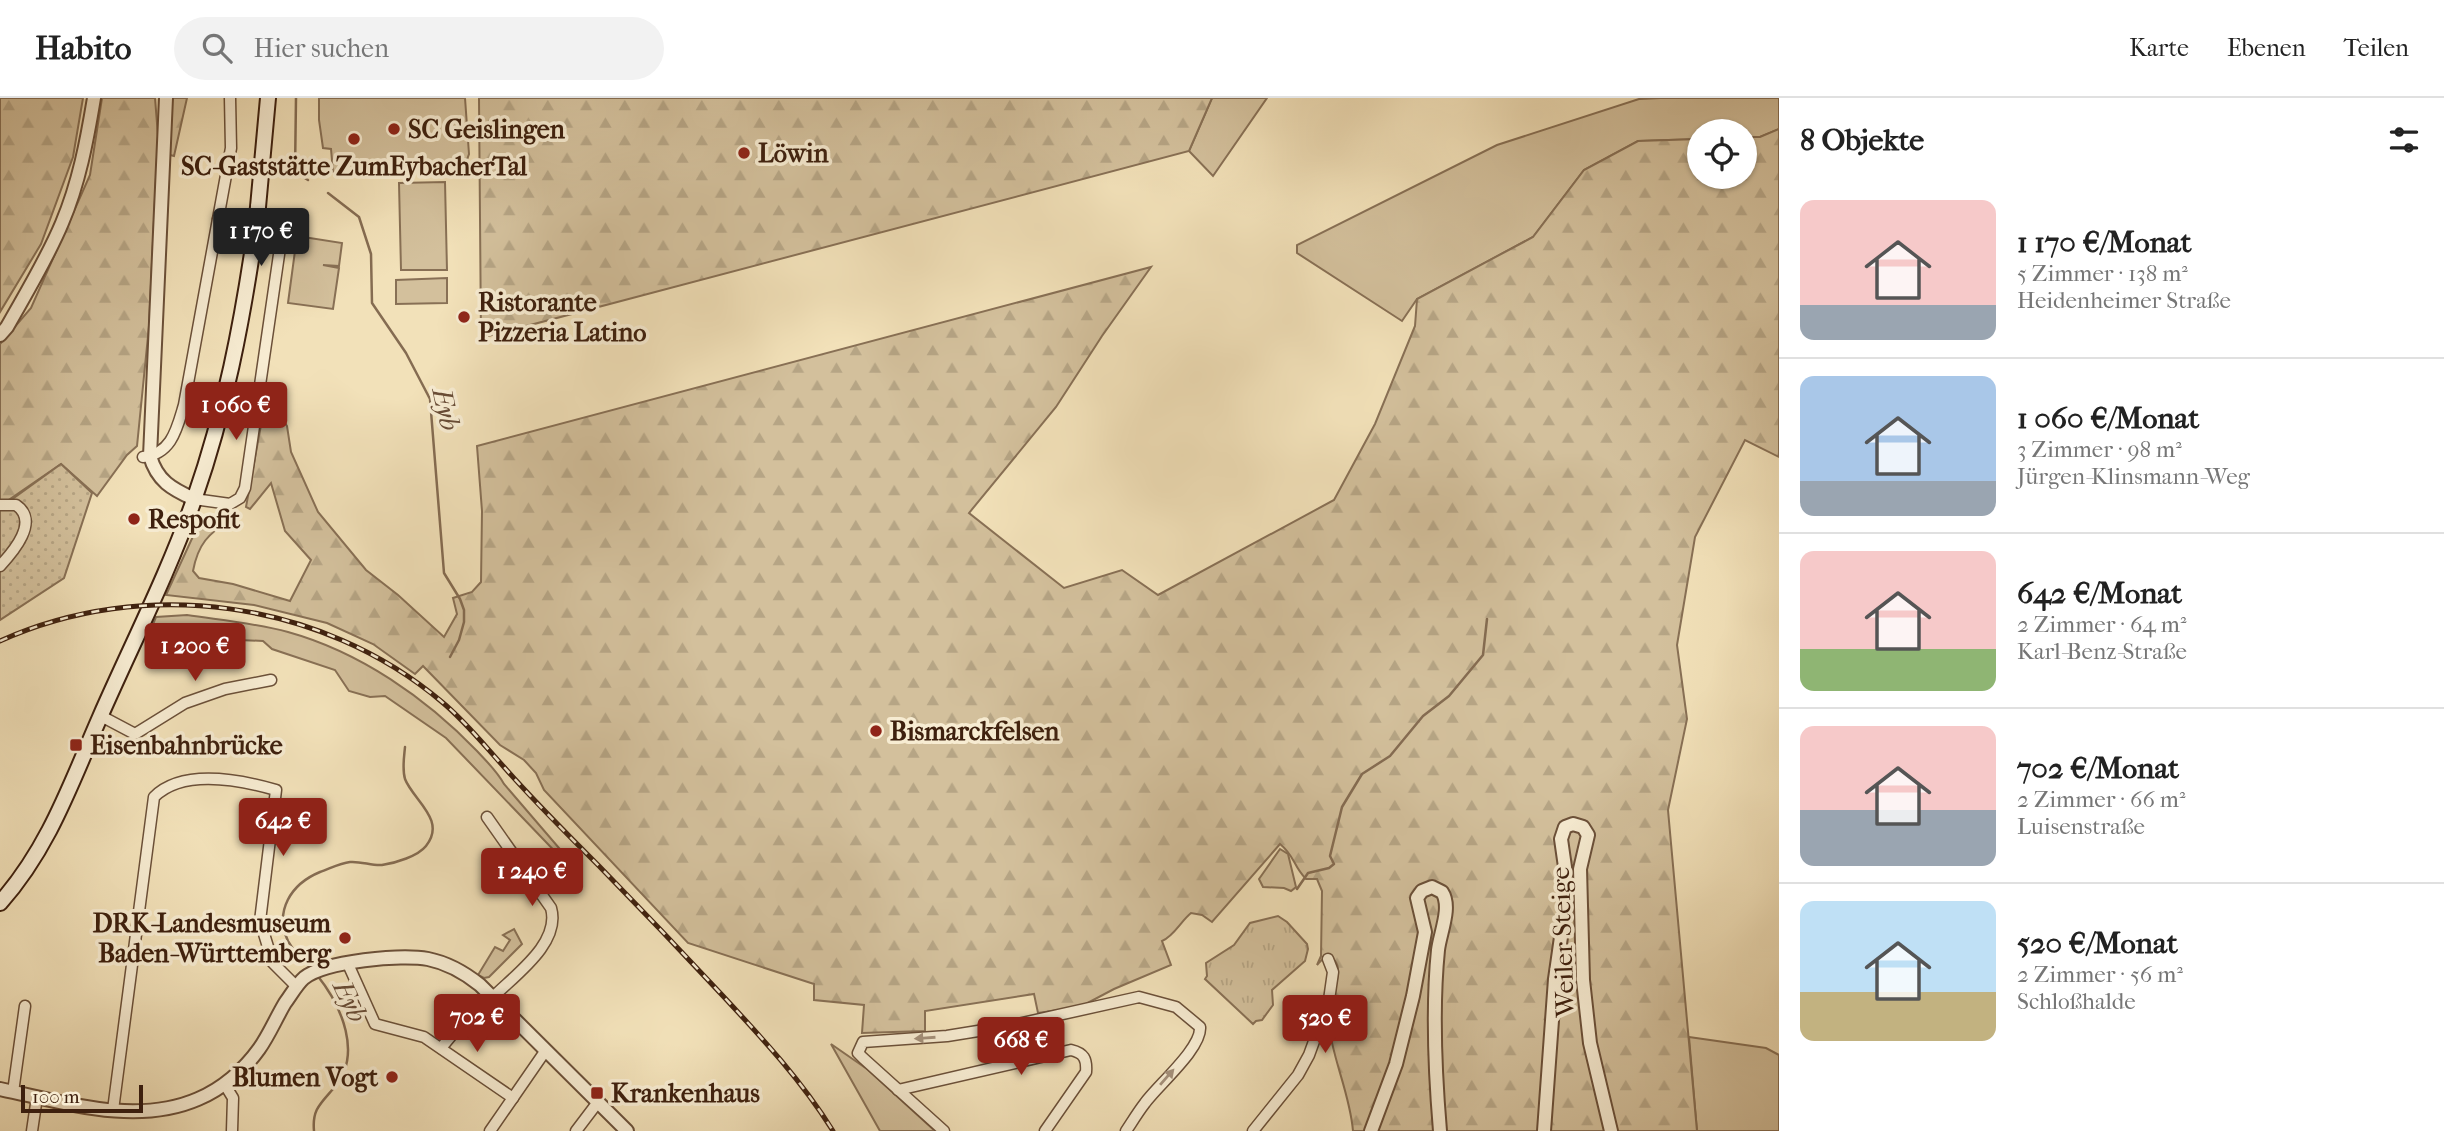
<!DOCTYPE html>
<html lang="de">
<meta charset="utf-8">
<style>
:root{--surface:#fff;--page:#f2f2f2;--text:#222;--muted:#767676;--line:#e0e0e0;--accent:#8f2418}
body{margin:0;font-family:"IM FELL French Canon",serif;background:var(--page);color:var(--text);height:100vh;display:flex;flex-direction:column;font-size:26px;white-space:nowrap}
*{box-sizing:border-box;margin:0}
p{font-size:23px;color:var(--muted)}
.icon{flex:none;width:38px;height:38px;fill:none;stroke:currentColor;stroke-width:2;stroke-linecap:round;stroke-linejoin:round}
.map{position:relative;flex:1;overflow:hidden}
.side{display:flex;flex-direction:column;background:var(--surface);width:665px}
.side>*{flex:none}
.tools{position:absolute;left:1687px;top:21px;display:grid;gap:14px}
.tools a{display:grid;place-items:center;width:70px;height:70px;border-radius:50%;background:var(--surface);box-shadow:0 2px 5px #0004;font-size:35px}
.scale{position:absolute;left:21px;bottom:18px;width:122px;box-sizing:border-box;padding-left:7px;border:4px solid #3e200e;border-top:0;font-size:19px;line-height:24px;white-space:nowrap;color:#3e200e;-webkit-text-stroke:5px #f7ecd2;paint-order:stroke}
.price{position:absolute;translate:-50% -60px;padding:0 16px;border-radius:7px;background:var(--accent);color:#fff;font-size:23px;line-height:46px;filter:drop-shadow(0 2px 4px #0008)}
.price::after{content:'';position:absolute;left:50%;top:42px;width:21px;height:16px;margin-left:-10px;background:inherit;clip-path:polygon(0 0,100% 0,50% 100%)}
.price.current{background:#222;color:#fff}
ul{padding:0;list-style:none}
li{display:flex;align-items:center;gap:21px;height:175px;padding:0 21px}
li+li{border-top:2px solid var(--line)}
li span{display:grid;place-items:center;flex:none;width:196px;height:140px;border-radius:14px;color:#555}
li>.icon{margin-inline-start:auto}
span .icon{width:84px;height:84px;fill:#fffc;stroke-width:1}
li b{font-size:30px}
h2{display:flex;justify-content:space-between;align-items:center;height:84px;padding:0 21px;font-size:30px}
header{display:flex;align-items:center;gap:42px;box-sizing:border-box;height:98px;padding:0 35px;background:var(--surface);border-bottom:2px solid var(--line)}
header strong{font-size:33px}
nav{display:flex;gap:38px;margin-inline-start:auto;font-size:24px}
.search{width:490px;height:63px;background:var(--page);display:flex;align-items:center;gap:18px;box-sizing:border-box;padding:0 24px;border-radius:38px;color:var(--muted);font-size:26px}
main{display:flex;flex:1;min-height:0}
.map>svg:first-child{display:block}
.grass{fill:#d3c09c;stroke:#887055;stroke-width:2}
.forest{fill:url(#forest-firs);stroke:#887055;stroke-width:2}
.park{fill:url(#park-tufts);stroke:#887055;stroke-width:2}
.garden{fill:url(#garden-dots);stroke:#887055;stroke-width:2}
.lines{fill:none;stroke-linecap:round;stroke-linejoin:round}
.stream{stroke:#856c52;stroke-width:2.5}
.minor-casing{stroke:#6b5039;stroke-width:13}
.tertiary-casing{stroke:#6b5039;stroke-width:16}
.secondary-casing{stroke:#3e200e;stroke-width:18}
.minor{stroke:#f7ecd2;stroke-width:10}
.tertiary{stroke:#f7ecd2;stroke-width:12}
.secondary{stroke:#f7ecd2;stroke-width:14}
.rail-casing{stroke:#3e200e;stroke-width:5}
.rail{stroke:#f7ecd2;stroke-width:2.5;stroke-dasharray:8;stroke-linecap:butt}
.secondary-bridge-casing{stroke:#3e200e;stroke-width:18;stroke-linecap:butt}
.secondary-bridge{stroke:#f7ecd2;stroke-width:14}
.oneway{fill:#a4907a}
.poi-dot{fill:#8f2418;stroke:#f7ecd2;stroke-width:2.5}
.labels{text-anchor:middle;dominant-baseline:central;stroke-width:7;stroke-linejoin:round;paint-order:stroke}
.poi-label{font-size:26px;font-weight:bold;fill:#3e200e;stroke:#f7ecd2;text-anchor:start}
.street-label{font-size:26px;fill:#3e200e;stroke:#f7ecd2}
.water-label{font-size:28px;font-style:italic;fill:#684c36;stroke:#f7ecd2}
</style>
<header>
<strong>Habito</strong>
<div class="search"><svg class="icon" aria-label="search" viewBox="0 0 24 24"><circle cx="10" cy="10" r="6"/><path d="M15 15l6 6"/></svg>Hier suchen</div>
<nav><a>Karte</a><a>Ebenen</a><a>Teilen</a></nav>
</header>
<main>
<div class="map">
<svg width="1779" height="1033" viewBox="0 0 1779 1033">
<defs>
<pattern id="forest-firs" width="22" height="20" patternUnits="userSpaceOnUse" patternTransform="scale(1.75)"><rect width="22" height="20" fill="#d3c09c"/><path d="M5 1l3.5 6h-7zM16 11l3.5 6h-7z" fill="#b6a585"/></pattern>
<pattern id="park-tufts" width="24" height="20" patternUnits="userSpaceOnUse" patternTransform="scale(1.75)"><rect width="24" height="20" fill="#d3c09c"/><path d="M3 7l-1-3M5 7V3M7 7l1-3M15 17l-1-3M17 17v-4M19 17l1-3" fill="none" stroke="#b6a585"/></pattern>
<pattern id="garden-dots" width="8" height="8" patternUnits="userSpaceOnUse" patternTransform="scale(1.75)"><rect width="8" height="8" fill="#d3c09c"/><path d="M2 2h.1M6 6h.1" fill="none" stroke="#b6a585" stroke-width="1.8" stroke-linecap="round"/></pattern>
</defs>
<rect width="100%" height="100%" fill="#f2e1b9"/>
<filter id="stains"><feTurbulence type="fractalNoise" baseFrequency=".00286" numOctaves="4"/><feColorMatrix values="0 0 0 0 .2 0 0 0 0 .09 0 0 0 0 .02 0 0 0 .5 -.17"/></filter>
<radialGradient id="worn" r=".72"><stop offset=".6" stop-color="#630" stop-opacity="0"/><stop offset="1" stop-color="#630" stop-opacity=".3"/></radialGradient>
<g class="grass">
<path d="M319,0H465L469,56L464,70L333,74L331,51L323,50L319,22Z"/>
<path d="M1212,0H1267L1213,78L1189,53Z"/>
<path d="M1661,0H1779V31L1760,39H1745V33H1699V41L1638,43L1584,72L1533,139L1417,201L1402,223L1297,155V147L1497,47L1639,1Z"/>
<path d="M445,84L447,172H401L399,85Z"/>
<path d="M297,138L342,145L339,168L323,167L339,170L333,211L288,205Z"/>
<path d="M447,180V205L396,206V182Z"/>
<path d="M187,517C220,522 255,525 288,534C360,554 426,600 477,653C487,664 497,673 504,686L571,764L568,767L446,640L385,598L370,599L349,593L335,572L272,551L263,543L148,538L156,519Z"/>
<path d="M1280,751L1288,756L1296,789L1291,793L1284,790L1263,789L1259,781Z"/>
<path d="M514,831L522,846L489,879L484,880L478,877L495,849L503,853L510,842L503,837Z"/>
<path d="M1689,939L1766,950L1779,957V1033H1697Z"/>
<path d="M831,946L867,971L935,1033H880Z"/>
</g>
<g class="forest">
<path d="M0,0H83L73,59L41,146L0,214Z"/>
<path d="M102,0H155L158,38L149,228L137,348L127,357L97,398L61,366L0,408V246L31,210L90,77Z"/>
<path d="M171,0H187L174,58L170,57Z"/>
<path d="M479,0H1212L1189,53L481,240Z"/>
<path d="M1779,31V359L1745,342L1695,439L1677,547L1687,621L1668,712L1697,1033H1353C1350,995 1331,958 1328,921C1327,908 1345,874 1335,863C1329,856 1322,861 1317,867L1321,858L1322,793L1317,781H1306C1293,768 1295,758 1280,746L1212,824L1202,817L1191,815C1181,823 1174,838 1162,843L1171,867L1114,891L1080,909L1038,915L1034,896L925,913V933L862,935L864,907L814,902V886L688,845L544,692L536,675L524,662L500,647L423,568L415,576L373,546L327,525L254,507L166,497L195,434L210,425L229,418L231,421C208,436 198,446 193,473L199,480L233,486L290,503L311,462L285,433L271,385L250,411L246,409L263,316L277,312L287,328L291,354L318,414L366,472L398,497L444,539L457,516L453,500L472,494L481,484L482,413L477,348L1151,169L1102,238L1056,309L969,415L1064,490L1122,472L1158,497L1334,402L1375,326L1415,228L1417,201L1533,139L1584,72L1638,43L1699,41V79H1745V39H1760Z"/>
</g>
<path class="park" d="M1278,818L1287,824L1307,846L1308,851L1305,863L1272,892L1273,907L1262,922L1256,923L1253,926L1205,881L1207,878L1206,865L1234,847L1250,825Z"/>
<path class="garden" d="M61,366L92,395L64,480L0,522V410Z"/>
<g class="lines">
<g class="stream">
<path d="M296,0L295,74L308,82"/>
<path d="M328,95L359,119L371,156L372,205L406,255L430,301L444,475L460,501L464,512V524L459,542L450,559"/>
<path d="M1297,791L1308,775L1329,770L1334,766L1330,758L1342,709L1362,676L1390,658L1423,618L1449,598L1483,557L1487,521"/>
<path d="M313,872C304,863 294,854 288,843C274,813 291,786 320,774C329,771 340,765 350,764C361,763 372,768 382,767C396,765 418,758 426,748C447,722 413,702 405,681C402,671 404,660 405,649"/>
<path d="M314,1033C312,1012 320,1006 333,991C364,957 341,907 317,877"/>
</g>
<g class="minor-casing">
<g id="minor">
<path d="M143,359C172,356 177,330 184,307L231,50L230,0"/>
<path d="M194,401L230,406L240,400L245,390L282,136L279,129L273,126L218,121"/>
<path d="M0,407H16C40,423 13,454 0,468"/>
<path d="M101,618L135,636L185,605L225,591L271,582"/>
<path d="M487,719L551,810C561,845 515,877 493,899"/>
<path d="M348,866L375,926L424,939L513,1000"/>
<path d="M441,950L480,903"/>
<path d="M225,987L233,1000L232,1033"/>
<path d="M898,992L1071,952C1084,955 1087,961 1086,974L1045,1033"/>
<path d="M13,994L25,908"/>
<path d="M113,1012L154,699C183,670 241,682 276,692L260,823L273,865L297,889"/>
<path d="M32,1033L37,999"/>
<path d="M490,1033L546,952"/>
<path d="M576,1033L598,1004"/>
<path d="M944,1033L863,960L858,955L863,944L947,938L1009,928L1139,899L1176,909L1200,929C1202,950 1158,987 1145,1005C1138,1014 1132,1024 1126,1033"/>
<path d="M1253,1033L1298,977L1309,957L1329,902L1333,874L1328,861"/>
</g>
</g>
<g class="tertiary-casing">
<g id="tertiary">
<path d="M166,0L150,358C157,383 172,391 194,401"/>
<path d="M0,237L7,229C26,195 47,161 62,125C79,85 87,42 94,0"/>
<path d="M0,991C63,1004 136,1028 198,1001C222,991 244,972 259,951C269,937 276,920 285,905C291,897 297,886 304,880C325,863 402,856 428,861C448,865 465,875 480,887L627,1033"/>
<path d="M1371,1033L1396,966L1413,898L1425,834L1417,800L1422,793L1432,789L1442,794C1452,809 1440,835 1438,852C1432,911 1435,974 1440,1033"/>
<path d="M1544,1033L1555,881L1566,804L1565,769L1561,741L1565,729L1573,726L1583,729L1588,737L1580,771L1583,882L1590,945L1611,1033"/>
</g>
</g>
<g class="secondary-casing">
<g id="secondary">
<path d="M258,109L268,0"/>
<path d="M0,805C49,750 71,685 100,619C132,546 169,474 195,399C225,313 242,225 255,135"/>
</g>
</g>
<use href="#minor" class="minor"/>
<use href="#tertiary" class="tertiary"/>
<use href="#secondary" class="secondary"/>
<g class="rail-casing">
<path id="rail" d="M0,543C144,478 321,502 442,604C465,623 484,647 504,669C534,703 567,736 599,768C641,811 682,854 723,898C763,941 802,983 833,1033"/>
</g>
<use href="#rail" class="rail"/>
<g class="secondary-bridge-casing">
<path id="secondary-bridge" d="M255,135L258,109"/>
</g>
<use href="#secondary-bridge" class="secondary-bridge"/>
</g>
<defs><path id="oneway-solid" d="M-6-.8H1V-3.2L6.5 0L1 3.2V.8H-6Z" transform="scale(1.75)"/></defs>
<g class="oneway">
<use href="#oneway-solid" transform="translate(925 940) rotate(176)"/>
<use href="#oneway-solid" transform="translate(1167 979) rotate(-49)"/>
</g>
<g class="poi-dot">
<circle cx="394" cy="31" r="7"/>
<circle cx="354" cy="41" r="7"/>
<circle cx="744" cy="55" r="7"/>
<circle cx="464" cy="219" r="7"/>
<circle cx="134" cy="421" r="7"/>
<circle cx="876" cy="633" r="7"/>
<rect x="69" y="640" width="14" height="14" rx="3.5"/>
<circle cx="345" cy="840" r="7"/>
<circle cx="392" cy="979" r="7"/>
<rect x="590" y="988" width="14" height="14" rx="3.5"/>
</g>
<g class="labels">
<g class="poi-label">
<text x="408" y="31">SC Geislingen</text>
<text x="758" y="55">Löwin</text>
<text x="354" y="68" text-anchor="middle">SC-Gaststätte ZumEybacherTal</text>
<text x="478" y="204">Ristorante<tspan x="478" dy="30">Pizzeria Latino</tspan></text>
<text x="148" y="421">Respofit</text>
<text x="890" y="633">Bismarckfelsen</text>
<text x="90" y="647">Eisenbahnbrücke</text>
<text x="331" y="825" text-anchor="end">DRK-Landesmuseum<tspan x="331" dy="30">Baden-Württemberg</tspan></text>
<text x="378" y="979" text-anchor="end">Blumen Vogt</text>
<text x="611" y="995">Krankenhaus</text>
</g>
<g class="street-label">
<text transform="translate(1563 844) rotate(-92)">Weiler Steige</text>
</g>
<g class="water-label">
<text transform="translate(446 311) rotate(78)">Eyb</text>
<text transform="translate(350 903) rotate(65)">Eyb</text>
</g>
</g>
<rect width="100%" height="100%" filter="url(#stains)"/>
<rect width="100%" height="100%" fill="url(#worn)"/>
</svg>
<div class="tools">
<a><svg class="icon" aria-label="locate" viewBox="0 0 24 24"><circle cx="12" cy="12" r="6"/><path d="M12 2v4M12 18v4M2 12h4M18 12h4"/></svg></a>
</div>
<div class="scale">100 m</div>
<b class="price current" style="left:261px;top:170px">1 170 €</b>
<b class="price" style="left:236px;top:344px">1 060 €</b>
<b class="price" style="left:195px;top:585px">1 200 €</b>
<b class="price" style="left:283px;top:760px">642 €</b>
<b class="price" style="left:532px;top:810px">1 240 €</b>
<b class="price" style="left:477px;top:956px">702 €</b>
<b class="price" style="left:1325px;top:957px">520 €</b>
<b class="price" style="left:1021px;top:979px">668 €</b>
</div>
<section class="side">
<h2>8 Objekte<svg class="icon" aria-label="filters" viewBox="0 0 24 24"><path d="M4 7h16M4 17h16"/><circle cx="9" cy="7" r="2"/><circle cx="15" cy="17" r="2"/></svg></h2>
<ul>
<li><span style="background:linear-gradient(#f6c9c9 75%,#9aa5b1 0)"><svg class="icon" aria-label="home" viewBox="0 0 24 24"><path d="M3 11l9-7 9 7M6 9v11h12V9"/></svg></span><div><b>1 170 €/Monat</b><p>5 Zimmer · 138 m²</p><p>Heidenheimer Straße</p></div></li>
<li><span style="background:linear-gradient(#a9c7e8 75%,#9aa5b1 0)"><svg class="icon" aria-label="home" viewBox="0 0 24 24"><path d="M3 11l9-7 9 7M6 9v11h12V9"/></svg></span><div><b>1 060 €/Monat</b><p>3 Zimmer · 98 m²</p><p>Jürgen-Klinsmann-Weg</p></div></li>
<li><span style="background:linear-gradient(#f6c9c9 70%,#8fb573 0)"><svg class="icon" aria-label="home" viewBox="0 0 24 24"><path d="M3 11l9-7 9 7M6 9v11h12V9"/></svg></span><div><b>642 €/Monat</b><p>2 Zimmer · 64 m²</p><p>Karl-Benz-Straße</p></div></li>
<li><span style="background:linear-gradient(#f6c9c9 60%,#9aa5b1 0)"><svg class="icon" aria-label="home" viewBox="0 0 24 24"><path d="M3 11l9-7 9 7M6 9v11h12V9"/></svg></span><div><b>702 €/Monat</b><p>2 Zimmer · 66 m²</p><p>Luisenstraße</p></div></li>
<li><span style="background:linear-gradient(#bfe0f5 65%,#c2b280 0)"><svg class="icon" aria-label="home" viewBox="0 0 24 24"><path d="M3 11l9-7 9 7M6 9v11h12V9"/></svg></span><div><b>520 €/Monat</b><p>2 Zimmer · 56 m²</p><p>Schloßhalde</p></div></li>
</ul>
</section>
</main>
